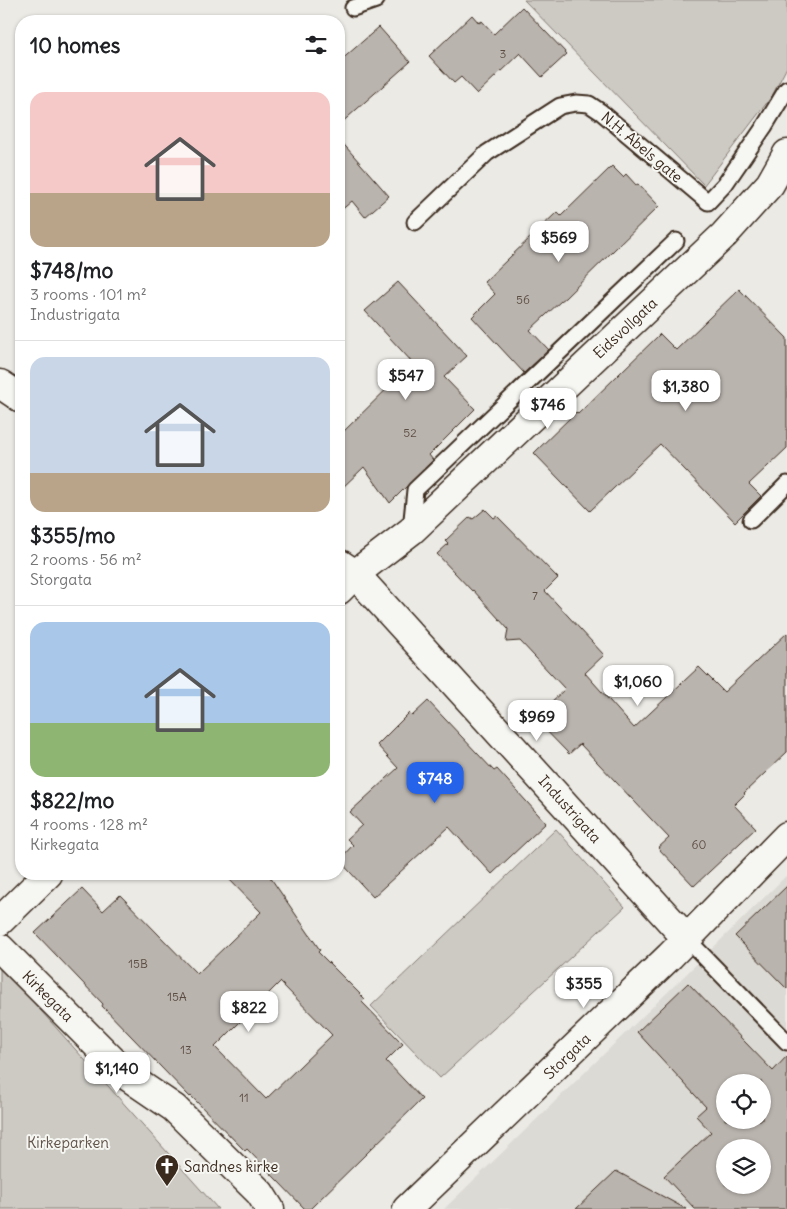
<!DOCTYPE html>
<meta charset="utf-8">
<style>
:root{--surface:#fff;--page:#f6f6f6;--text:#202124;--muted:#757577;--line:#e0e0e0;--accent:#2563eb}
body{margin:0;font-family:Delius,sans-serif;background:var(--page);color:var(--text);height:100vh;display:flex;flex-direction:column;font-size:19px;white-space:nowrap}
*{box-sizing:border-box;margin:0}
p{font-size:16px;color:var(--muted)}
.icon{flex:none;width:28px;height:28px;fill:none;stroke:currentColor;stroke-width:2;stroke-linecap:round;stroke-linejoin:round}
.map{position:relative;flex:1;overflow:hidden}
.panel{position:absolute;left:15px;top:15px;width:330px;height:865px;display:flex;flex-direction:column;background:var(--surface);border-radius:20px;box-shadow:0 1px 4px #0004}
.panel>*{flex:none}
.controls{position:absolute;left:716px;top:1074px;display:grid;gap:10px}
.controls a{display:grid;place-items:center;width:55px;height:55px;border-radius:50%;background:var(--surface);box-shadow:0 1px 4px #0004;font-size:25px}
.price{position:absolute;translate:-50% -42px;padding:0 11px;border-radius:10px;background:#fff;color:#222;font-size:16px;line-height:32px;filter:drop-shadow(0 1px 2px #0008)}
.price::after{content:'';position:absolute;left:50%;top:30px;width:15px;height:11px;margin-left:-8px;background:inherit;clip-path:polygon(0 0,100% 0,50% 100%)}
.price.current{background:var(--accent);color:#fff}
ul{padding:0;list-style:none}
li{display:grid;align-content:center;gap:10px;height:265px;padding:0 15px}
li+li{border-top:1px solid var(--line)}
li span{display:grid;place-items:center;height:155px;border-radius:15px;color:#555}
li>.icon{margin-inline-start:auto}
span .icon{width:90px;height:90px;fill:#fffc;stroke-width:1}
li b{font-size:21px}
h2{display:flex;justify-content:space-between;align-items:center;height:60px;padding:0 15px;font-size:21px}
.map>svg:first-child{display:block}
.built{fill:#dcdad4;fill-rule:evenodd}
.green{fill:#cdcac4;stroke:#847a71}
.building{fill:#bab4ae;stroke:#3b2a1e;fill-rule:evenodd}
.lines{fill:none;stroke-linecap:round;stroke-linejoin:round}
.lane-casing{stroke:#3b2a1e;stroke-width:19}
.street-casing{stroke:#3b2a1e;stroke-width:31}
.lane{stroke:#f6f6f2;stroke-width:15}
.street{stroke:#f6f6f2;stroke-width:28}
.labels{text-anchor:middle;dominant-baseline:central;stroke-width:4;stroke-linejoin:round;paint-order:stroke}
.number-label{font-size:12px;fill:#5b4c42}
.street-label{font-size:15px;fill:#3b2a1e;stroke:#f6f6f2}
.park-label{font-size:15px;fill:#605248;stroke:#f6f6f2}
.poi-label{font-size:15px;fill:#3b2a1e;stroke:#f6f6f2;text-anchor:start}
</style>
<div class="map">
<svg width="787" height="1209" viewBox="0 0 787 1209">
<rect width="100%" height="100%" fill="#ebeae5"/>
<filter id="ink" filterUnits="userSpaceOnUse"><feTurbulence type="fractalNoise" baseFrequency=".02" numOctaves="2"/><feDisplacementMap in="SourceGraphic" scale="10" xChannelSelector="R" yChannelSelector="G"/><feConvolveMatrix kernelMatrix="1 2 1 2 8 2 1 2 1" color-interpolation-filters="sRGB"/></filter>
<g filter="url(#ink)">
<path class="built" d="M787,875V1209H444L673,987ZM725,1082H762V1120H725ZM725,1148H762V1185H725Z"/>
<g class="green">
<path d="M524,0H787V67L772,96L704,185Z"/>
<path d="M556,829L625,907L440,1078L371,1006Z"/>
<path d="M0,965L218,1209H0Z"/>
</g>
<g class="building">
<path d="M522,7L567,54L542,77L520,53L477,94L461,77L454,83L429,56L472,15L479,23L482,21L494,34Z"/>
<path d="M379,27L410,62L339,125V62Z"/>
<path d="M339,139L389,196L365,217L352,201L339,212Z"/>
<path d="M612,166L623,177L626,174L636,185L638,184L659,206L565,298L561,301L530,330L549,350L524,373L472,317L495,294L484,282L557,212L561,216Z"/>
<path d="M398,282L467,356L444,377L475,409L429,455L433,460L390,503L364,467L339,491V436L413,363L365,311Z"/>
<path d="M739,289L787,338V448L749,484L761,496L735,522L660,444L590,511L534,453L576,412L578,414L660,334L676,350Z"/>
<path d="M485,509L494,518L497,516L558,578L545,591L604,655L585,673L634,728L699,667L724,692L787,633V752L744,793L745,794L734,805L756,828L694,886L658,848L669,838L580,744L569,754L534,718L565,689L520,641L506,642L508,629L473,590L472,591L437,554L448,544L445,541L470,517L473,519Z"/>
<path d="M428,701L494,771L497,769L546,823L492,874L449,827L373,897L339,860L353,845L347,839L362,825L350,812L398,768L377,745L409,713L412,716Z"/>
<path d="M224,874H268L320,950L318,952L365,999L362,1002L403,1044L386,1061L422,1099L310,1209H305L247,1149L245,1151L191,1096L190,1097L102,1006L103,1004L35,933L82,889L103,911L120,895L197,974L261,912ZM280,982L332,1035L266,1099L215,1047Z"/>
<path d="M787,886V989L735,936Z"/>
<path d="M688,983L773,1071L787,1056V1209H695L664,1176L711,1132L696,1116L706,1107L637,1032ZM725,1082H762V1120H725ZM725,1148H762V1185H725Z"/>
<path d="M616,1171L686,1209H576Z"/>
</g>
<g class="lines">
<g class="lane-casing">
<g id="lane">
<path d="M353,8L376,0"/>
<path d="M415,222L487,153L560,106L576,103L589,104L601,112L708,202L725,184L764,127L787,89"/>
<path d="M751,520L787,484"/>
<path d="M411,529L415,490L676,241"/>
<path d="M687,939L787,1042"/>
</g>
</g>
<g class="street-casing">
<g id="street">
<path d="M0,384L21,398"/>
<path d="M340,564L355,574L687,939"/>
<path d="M339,590L355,574L411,531L724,235L770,184L787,154"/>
<path d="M0,921L48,874"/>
<path d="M0,948L130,1078L174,1108L260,1193L270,1209"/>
<path d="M407,1209L670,956L787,836"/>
</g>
</g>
<use href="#lane" class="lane"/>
<use href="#street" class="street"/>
</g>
</g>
<defs>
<g id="church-pin" transform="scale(1.25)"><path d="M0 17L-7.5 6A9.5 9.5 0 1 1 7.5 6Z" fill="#3b2a1e" stroke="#f6f6f2"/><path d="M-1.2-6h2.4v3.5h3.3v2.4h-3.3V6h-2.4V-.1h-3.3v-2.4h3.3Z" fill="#fff"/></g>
</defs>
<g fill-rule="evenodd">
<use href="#church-pin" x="167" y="1166"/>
</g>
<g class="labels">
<g class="number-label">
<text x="503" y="53">3</text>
<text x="523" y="299">56</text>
<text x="410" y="432">52</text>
<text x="535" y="595">7</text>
<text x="699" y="844">60</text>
<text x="138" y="963">15B</text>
<text x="177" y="996">15A</text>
<text x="186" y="1049">13</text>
<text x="244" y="1097">11</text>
</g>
<g class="street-label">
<text transform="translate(642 147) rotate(40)">N.H. Abels gate</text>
<text transform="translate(625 328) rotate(-43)">Eidsvollgata</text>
<text transform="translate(570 809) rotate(48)">Industrigata</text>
<text transform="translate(48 996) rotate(45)">Kirkegata</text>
<text transform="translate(567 1056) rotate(-44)">Storgata</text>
</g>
<g class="park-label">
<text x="68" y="1142">Kirkeparken</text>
</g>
<g class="poi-label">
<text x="184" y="1166">Sandnes kirke</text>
</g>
</g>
</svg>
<div class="controls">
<a><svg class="icon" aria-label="locate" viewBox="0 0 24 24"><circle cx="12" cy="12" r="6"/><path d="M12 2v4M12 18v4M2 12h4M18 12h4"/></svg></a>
<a><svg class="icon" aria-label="layers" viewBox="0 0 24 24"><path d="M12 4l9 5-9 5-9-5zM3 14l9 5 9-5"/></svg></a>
</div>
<b class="price" style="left:559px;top:263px">$569</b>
<b class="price" style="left:406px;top:401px">$547</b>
<b class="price" style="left:686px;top:412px">$1,380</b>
<b class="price" style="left:548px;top:430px">$746</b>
<b class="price" style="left:638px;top:707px">$1,060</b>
<b class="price" style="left:537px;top:742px">$969</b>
<b class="price current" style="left:435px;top:804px">$748</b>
<b class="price" style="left:584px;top:1009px">$355</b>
<b class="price" style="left:249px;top:1033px">$822</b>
<b class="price" style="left:117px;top:1094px">$1,140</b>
<section class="panel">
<h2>10 homes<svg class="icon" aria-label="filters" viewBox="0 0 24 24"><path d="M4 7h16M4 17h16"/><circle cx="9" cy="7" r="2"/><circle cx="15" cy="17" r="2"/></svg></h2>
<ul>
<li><span style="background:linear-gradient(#f6c9c9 65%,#b9a48a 0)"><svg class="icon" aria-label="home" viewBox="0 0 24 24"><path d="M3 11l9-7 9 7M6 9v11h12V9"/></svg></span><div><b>$748/mo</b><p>3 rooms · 101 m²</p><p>Industrigata</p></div></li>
<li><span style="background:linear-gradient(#c9d6e8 75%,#b9a48a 0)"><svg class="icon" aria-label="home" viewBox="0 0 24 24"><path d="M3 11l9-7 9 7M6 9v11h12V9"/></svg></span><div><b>$355/mo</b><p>2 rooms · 56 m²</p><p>Storgata</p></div></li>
<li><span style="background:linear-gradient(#a9c7e8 65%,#8fb573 0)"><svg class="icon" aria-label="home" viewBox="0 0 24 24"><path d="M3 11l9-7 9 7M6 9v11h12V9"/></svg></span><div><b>$822/mo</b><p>4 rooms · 128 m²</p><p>Kirkegata</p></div></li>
</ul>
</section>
</div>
